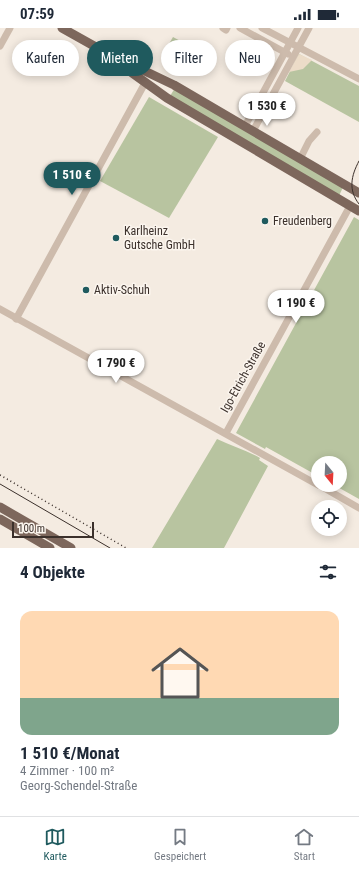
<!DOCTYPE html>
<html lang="de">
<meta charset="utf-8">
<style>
:root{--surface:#fff;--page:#f2f2f3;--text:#1f2937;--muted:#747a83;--line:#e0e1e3;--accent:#1f5a5e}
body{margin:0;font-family:"Roboto Condensed",sans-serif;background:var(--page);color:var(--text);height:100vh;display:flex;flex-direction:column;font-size:15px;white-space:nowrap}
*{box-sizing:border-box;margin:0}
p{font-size:13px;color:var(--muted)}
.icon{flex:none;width:22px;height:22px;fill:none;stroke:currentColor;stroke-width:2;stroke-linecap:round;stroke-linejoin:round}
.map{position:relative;height:520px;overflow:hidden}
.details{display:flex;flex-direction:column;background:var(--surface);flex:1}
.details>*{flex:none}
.banner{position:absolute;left:12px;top:12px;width:335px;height:36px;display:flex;gap:8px}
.needle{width:26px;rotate:162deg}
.buttons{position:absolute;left:311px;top:428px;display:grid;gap:8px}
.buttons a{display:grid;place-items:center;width:36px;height:36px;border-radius:50%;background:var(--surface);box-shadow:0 2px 10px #0003;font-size:20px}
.scale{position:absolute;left:12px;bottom:10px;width:82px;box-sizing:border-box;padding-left:4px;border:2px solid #3b302b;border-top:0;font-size:11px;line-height:14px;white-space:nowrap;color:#3b302b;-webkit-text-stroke:3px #fbf5ee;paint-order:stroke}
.price{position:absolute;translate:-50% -34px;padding:0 9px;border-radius:14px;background:#fff;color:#222;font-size:13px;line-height:26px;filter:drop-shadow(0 1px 2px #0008)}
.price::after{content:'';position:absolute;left:50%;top:24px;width:12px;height:9px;margin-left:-6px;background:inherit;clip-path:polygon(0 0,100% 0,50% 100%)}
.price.selected{background:var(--accent);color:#fff}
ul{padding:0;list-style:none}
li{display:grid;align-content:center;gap:8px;height:212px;padding:0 20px}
li span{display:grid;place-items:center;height:124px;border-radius:12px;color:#555}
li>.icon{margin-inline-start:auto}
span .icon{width:72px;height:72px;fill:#fffc;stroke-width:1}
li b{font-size:17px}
h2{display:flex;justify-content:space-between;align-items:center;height:48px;padding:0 20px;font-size:17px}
.chip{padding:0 14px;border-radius:18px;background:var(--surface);box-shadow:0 2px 10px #0003;font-size:14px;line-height:36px}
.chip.selected{background:var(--accent);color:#fff}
.status{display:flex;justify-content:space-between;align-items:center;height:28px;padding:0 20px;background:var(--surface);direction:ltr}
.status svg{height:11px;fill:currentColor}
.dock{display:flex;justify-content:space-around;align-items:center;height:56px;border-top:1px solid var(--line);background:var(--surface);font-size:11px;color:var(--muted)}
.dock a{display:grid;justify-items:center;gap:2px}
.dock .selected{color:var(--accent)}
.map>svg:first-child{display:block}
.green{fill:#b8c4a0}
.plaza{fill:#ecdcc8}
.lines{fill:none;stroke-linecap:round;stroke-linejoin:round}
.minor{stroke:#cdbbac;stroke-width:7}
.major{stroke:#7d675c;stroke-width:9}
.tram{stroke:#3b302b;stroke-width:1}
.rail{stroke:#3b302b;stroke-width:1.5;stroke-dasharray:1 3;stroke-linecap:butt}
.poi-dot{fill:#1f5a5e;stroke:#fbf5ee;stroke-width:1.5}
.labels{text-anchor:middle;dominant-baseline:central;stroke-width:3;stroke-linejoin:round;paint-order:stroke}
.poi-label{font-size:12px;fill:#3b302b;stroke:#fbf5ee;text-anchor:start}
.street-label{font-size:12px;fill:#3b302b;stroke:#fbf5ee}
</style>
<div class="status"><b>07:59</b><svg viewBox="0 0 49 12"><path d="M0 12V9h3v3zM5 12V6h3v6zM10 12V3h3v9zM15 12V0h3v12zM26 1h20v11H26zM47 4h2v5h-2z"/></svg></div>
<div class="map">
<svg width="359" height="520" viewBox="0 0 359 520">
<rect width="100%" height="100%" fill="#f4ebe1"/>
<g class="green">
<path d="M173,9L184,15L174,28L166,21Z"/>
<path d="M299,26L359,58V94L285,53Z"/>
<path d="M175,60L343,159L339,168L170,68Z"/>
<path d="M149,69L218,109L169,190L100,153Z"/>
<path d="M354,189L359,192V471L334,457H340V435H318V448L266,419L265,421L236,405Z"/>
<path d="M217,411C231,418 246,422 260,430L259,432L268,438L224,520H152Z"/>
</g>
<path class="plaza" d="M299,26L312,32L303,41L289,44Z"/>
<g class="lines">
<g class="minor">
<path d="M223,0L226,2L227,0"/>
<path d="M240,0L288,26"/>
<path d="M262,0L359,51"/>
<path d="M0,18L10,0"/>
<path d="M245,98L298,0"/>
<path d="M253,103L309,0"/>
<path d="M300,131L309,113L317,104"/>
<path d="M0,281L318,457"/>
<path d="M16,291L145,55"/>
<path d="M226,405L350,178"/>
<path d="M319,457L359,480"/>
</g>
<g class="major">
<path d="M62,0L103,23L174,57L359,165"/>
<path d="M117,34L167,70L359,183"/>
<path d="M0,479L71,520"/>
<path d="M0,491L50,520"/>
</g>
<g class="tram">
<path d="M359,133C351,148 348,162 359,176"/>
<path d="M0,456L110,520"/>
</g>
<path class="rail" d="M0,447L126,520"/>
</g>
<g class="poi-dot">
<circle cx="265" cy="193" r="4"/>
<circle cx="116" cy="210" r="4"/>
<circle cx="86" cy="262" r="4"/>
</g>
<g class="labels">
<g class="poi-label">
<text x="273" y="193">Freudenberg</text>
<text x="124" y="203">Karlheinz<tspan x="124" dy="14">Gutsche GmbH</tspan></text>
<text x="94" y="262">Aktiv-Schuh</text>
</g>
<g class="street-label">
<text transform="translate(243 349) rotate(-61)">Igo-Etrich-Straße</text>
</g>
</g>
</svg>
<div class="buttons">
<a><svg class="needle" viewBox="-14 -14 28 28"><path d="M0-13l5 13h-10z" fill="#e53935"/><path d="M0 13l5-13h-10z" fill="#747a83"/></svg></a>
<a><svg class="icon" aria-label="locate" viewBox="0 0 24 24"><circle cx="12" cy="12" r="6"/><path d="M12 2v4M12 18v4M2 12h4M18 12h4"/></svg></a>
</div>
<div class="scale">100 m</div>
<b class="price" style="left:267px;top:99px">1 530 €</b>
<b class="price selected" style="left:72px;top:168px">1 510 €</b>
<b class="price" style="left:296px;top:296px">1 190 €</b>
<b class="price" style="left:116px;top:356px">1 790 €</b>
<div class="banner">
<a class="chip">Kaufen</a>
<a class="chip selected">Mieten</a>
<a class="chip">Filter</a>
<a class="chip">Neu</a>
</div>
</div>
<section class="details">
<h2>4 Objekte<svg class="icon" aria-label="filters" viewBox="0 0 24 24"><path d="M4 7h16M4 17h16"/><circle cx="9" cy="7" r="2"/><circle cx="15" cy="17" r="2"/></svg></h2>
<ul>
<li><span style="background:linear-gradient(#ffd9b3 70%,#7fa58c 0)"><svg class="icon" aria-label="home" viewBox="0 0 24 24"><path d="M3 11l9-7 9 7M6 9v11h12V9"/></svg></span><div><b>1 510 €/Monat</b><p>4 Zimmer · 100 m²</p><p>Georg-Schendel-Straße</p></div></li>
</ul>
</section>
<nav class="dock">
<a class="selected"><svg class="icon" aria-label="map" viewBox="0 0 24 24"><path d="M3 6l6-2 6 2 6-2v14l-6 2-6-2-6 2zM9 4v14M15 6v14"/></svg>Karte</a>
<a><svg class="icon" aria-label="saved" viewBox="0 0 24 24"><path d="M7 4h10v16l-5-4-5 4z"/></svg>Gespeichert</a>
<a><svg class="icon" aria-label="home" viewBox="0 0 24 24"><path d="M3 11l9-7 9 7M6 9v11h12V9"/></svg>Start</a>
</nav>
